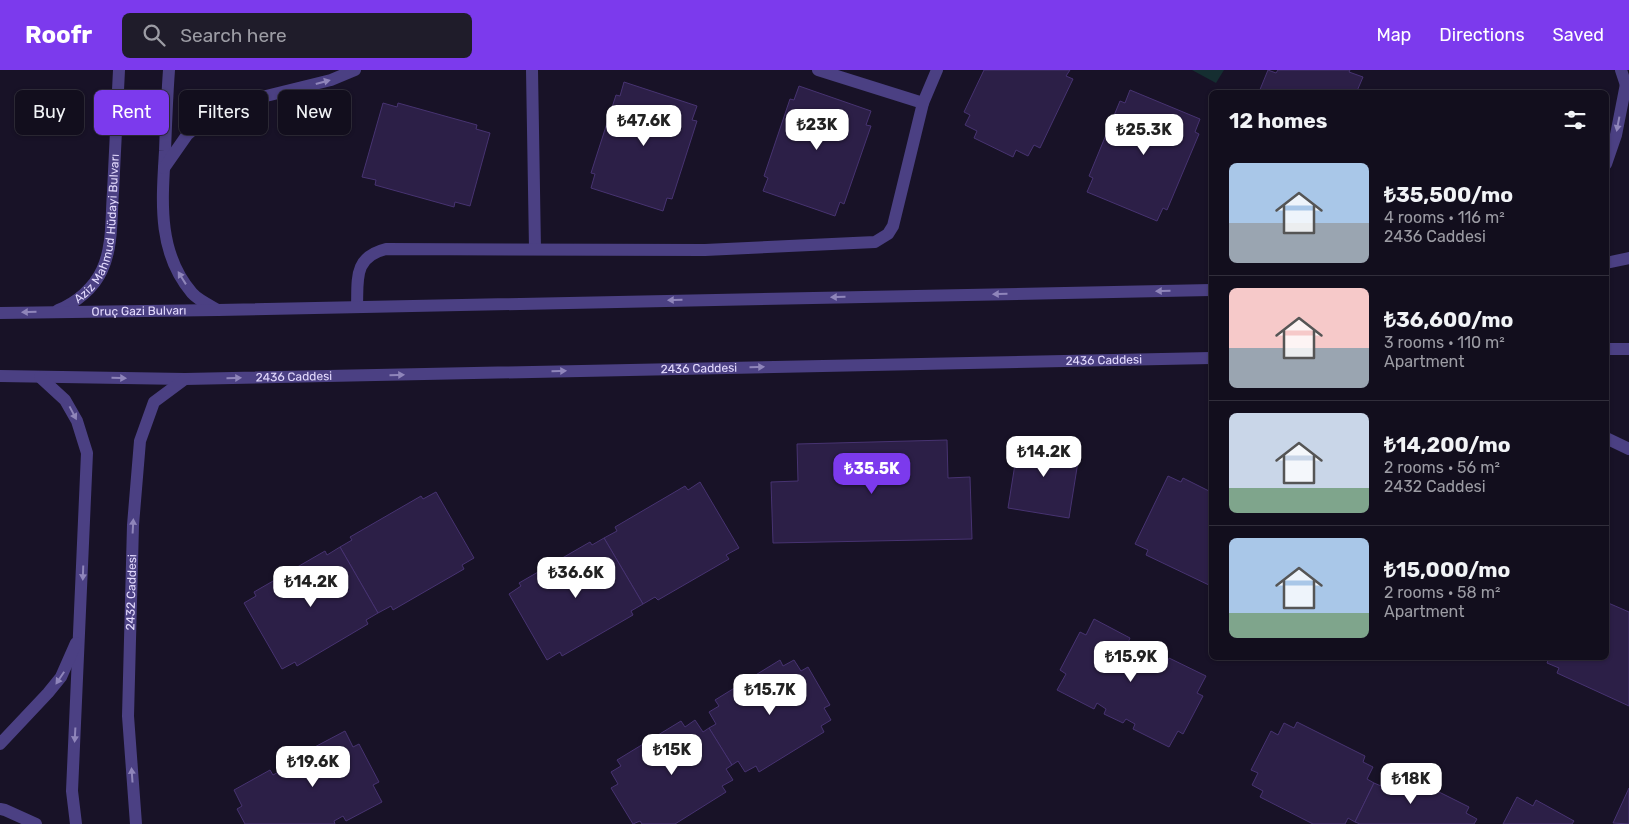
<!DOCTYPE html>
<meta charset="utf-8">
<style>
:root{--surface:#120e1d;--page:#1f1c2a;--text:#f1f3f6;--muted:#9c9ca4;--line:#312e3b;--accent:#7c3aed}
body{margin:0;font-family:Rubik,sans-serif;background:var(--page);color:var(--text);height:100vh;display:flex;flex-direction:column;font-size:19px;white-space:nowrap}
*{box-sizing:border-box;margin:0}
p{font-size:16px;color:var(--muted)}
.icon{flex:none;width:28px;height:28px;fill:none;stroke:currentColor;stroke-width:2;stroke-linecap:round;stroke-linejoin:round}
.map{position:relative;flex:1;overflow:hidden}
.drawer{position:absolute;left:1209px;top:20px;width:400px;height:570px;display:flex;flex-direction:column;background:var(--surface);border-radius:8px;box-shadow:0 1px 4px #0004,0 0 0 1px var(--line)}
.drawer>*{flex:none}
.guide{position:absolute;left:15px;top:20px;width:475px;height:45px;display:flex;gap:10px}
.price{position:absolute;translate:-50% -42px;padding:0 11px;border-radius:10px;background:#fff;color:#222;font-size:16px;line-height:32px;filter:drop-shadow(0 1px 2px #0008)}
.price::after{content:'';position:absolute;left:50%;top:30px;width:15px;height:11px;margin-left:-8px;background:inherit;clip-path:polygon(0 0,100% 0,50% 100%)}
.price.current{background:var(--accent);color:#fff}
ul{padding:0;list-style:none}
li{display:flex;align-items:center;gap:15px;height:125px;padding:0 20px}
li+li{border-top:1px solid var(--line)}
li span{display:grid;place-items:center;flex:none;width:140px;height:100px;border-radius:8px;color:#555}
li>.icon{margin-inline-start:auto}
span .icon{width:60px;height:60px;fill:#fffc;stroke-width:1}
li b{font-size:21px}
h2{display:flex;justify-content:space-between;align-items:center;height:60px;padding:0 20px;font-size:21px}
.tag{padding:0 18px;border-radius:8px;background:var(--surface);box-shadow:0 1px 4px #0004,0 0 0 1px var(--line);font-size:18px;line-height:45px}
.tag.current{background:var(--accent);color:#fff}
header{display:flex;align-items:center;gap:30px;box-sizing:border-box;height:70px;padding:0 25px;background:var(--accent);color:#fff}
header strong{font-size:24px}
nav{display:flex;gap:28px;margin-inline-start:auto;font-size:18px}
.search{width:350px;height:45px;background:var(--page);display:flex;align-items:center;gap:12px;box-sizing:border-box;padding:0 18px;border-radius:8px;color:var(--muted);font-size:19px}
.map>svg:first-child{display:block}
.green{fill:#152e31}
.building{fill:#2c1f47;stroke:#473371}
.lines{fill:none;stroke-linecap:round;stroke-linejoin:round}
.service{stroke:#4b4083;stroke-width:12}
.tertiary{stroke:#4b4083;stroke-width:12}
.oneway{fill:#8f85ba}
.labels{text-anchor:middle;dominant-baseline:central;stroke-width:4;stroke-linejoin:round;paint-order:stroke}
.street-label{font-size:12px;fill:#e3dafd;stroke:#181227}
</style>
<header>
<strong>Roofr</strong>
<div class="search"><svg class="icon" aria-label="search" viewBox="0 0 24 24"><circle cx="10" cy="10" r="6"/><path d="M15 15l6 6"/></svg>Search here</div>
<nav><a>Map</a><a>Directions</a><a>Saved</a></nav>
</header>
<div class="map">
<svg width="1629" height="754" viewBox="0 0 1629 754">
<rect width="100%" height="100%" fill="#181227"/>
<path class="green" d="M1192,0H1224L1216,13Z"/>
<g class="building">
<path d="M984,0H1070L1066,6L1073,9L1040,78L1034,75L1028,86L1016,80L1013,87L974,68L977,61L965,55L970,45L964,42Z"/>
<path d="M1268,0L1276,3L1278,0H1350L1349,2L1363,7L1357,21L1360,22H1259Z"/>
<path d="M624,12L697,36L692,50L697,51L672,129L667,128L663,141L591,118L595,104L591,103L616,25L620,26Z"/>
<path d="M799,16L871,41L866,55L871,56L844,134L840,132L835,146L763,121L768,108L764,106L790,29L794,30Z"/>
<path d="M1130,20L1200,49L1195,62L1199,64L1167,140L1163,138L1157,151L1087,122L1093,108L1089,106L1120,31L1125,33Z"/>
<path d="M383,33L397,37L398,33L477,55L476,59L490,63L470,136L455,132L454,137L375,115L376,110L362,107Z"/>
<path d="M1019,369L1080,379L1069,448L1008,438Z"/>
<path d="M947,370L948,408L970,407L972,469L773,473L771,412L798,411L797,374Z"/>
<path d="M1168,406L1181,412L1183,408L1211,422V516L1146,485L1148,480L1135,474Z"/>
<path d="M700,412L739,478L726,485L729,489L658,530L655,527L643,534L604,468L617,461L615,457L685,416L688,420Z"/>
<path d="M436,422L474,488L462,495L464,499L393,540L391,536L378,543L340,477L352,470L350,467L421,426L423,429Z"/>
<path d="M604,468L643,534L631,541L633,545L562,586L560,582L547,590L509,524L521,516L519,513L590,472L592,475Z"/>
<path d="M340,477L378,543L366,550L368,554L297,596L295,592L282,599L244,533L256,526L254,522L325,481L327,485Z"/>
<path d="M1606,532L1629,542V636L1557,603L1559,598L1547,593L1549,588H1606Z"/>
<path d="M1094,549L1130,568L1128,573L1138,578L1140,573L1159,583L1157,588L1167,593L1169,588L1206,606L1197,623L1203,626L1183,664L1178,661L1169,677L1133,659L1135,654L1126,649L1123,653L1104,644L1106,639L1097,633L1094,639L1057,620L1066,604L1060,600L1080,562L1086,565Z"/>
<path d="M780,590L783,596L794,590L801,601L808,597L830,635L824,638L831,650L821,656L824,662L759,702L756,696L745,702L738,691L732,695L709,658L716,654L709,642L719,636L715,630Z"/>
<path d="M695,650L703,662L709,658L732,695L726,699L733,710L722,716L726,722L675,754H642L640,751L633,754L611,718L618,714L611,702L621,696L617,690L681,651L685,657Z"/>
<path d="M1297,652L1365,686L1363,692L1373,697L1367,709L1374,713L1355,752L1348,748L1345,754H1313L1260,727L1263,721L1252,715L1258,703L1251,700L1271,661L1278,665L1284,653L1294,658Z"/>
<path d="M345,661L353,677L359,674L379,712L373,715L382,732L346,751L343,746L334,751L335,754H245L237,739L242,736L234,720L270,700L273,705L282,700L280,695L299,685L301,690L311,685L309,680Z"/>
<path d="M1401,703L1469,737L1466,743L1477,749L1474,754H1360L1355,752L1374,713L1381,716L1387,704L1398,709Z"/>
<path d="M1629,718V754L1613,753Z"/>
<path d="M1517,727L1533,736L1536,730L1574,751L1572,754H1503Z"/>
</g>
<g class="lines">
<g class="service">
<path d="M532,0L535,179"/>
<path d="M818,0L923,33"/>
<path d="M357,237C358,210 353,187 386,179L705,180L875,172L888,164L893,156L923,33L937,0"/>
<path d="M1606,368L1629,379"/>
</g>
<g class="tertiary">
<path d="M169,0C167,27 166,54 165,81C162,131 157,182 192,223C198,230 209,235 218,240"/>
<path d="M1621,0L1628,21"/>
<path d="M1606,94L1616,65L1626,14"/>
<path d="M164,98L187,65L210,45L266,26L331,10L355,0"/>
<path d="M1606,193L1629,188"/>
<path id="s1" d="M58,240C76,233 94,218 102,200C113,177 111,147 113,122C115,81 117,41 119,0"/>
<path id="s2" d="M0,243L218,240L1211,220"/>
<path d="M1606,279H1629"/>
<path id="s3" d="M0,306L185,309L1211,288"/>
<path d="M40,307L65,330L77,351L87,383L72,721L76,754"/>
<path d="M0,674L48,623L61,607L76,573"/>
<path d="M0,739L5,740L36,754"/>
<path id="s4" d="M136,754L128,646L133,455L140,371L154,332L185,309"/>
</g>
</g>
<defs><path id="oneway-solid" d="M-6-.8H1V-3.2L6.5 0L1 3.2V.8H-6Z" transform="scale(1.25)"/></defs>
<g class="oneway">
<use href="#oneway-solid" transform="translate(323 12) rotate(-15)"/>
<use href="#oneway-solid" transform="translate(1618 54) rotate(101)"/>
<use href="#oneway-solid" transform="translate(182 208) rotate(-122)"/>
<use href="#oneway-solid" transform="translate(1163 221) rotate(179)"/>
<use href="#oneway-solid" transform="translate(1000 224) rotate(179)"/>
<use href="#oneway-solid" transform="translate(838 227) rotate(179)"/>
<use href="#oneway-solid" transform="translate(675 230) rotate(179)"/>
<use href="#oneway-solid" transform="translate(29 242) rotate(179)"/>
<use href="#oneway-solid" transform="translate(757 297) rotate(-1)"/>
<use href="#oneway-solid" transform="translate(559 301) rotate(-1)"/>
<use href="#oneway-solid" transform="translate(397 305) rotate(-1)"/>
<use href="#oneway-solid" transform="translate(119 308) rotate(1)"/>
<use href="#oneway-solid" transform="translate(234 308) rotate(-1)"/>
<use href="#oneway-solid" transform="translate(73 343) rotate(62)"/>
<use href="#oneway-solid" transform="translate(133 456) rotate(-87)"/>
<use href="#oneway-solid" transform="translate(83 503) rotate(92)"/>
<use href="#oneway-solid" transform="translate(60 608) rotate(124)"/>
<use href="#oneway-solid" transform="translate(75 665) rotate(93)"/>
<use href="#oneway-solid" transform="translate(132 705) rotate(-94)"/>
</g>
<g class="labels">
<g class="street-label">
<text stroke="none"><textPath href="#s1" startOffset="99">Aziz Mahmud Hüdayi Bulvarı</textPath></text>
<text stroke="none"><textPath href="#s2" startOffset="139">Oruç Gazi Bulvarı</textPath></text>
<text stroke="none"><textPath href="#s3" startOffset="1104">2436 Caddesi</textPath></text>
<text stroke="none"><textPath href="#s3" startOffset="699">2436 Caddesi</textPath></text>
<text stroke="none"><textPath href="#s3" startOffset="294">2436 Caddesi</textPath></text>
<text stroke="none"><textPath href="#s4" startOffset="232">2432 Caddesi</textPath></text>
</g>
</g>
</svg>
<b class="price" style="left:644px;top:77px">₺47.6K</b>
<b class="price" style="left:817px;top:81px">₺23K</b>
<b class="price" style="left:1144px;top:86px">₺25.3K</b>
<b class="price" style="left:1044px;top:408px">₺14.2K</b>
<b class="price current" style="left:872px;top:425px">₺35.5K</b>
<b class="price" style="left:576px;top:529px">₺36.6K</b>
<b class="price" style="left:311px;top:538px">₺14.2K</b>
<b class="price" style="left:1131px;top:613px">₺15.9K</b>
<b class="price" style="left:770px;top:646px">₺15.7K</b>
<b class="price" style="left:672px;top:706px">₺15K</b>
<b class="price" style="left:313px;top:718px">₺19.6K</b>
<b class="price" style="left:1411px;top:735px">₺18K</b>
<div class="guide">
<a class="tag">Buy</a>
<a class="tag current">Rent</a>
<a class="tag">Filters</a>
<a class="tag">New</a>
</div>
<section class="drawer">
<h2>12 homes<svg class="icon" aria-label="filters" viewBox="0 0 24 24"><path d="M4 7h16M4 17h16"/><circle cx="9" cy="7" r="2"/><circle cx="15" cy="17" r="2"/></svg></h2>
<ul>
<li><span style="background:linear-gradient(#a9c7e8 60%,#9aa5b1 0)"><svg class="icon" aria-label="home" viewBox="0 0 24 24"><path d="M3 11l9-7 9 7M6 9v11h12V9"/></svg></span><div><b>₺35,500/mo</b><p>4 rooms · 116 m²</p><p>2436 Caddesi</p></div></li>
<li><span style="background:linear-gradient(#f6c9c9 60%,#9aa5b1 0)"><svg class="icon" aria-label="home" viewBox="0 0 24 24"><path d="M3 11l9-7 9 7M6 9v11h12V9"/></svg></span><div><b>₺36,600/mo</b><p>3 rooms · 110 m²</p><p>Apartment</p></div></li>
<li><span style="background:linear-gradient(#c9d6e8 75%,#7fa58c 0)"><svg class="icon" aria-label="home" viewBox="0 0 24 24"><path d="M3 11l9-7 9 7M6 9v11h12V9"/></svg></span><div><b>₺14,200/mo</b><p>2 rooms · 56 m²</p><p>2432 Caddesi</p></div></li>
<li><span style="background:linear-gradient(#a9c7e8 75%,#7fa58c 0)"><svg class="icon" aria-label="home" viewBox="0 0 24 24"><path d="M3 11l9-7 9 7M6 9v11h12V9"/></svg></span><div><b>₺15,000/mo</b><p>2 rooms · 58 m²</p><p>Apartment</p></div></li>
</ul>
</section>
</div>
